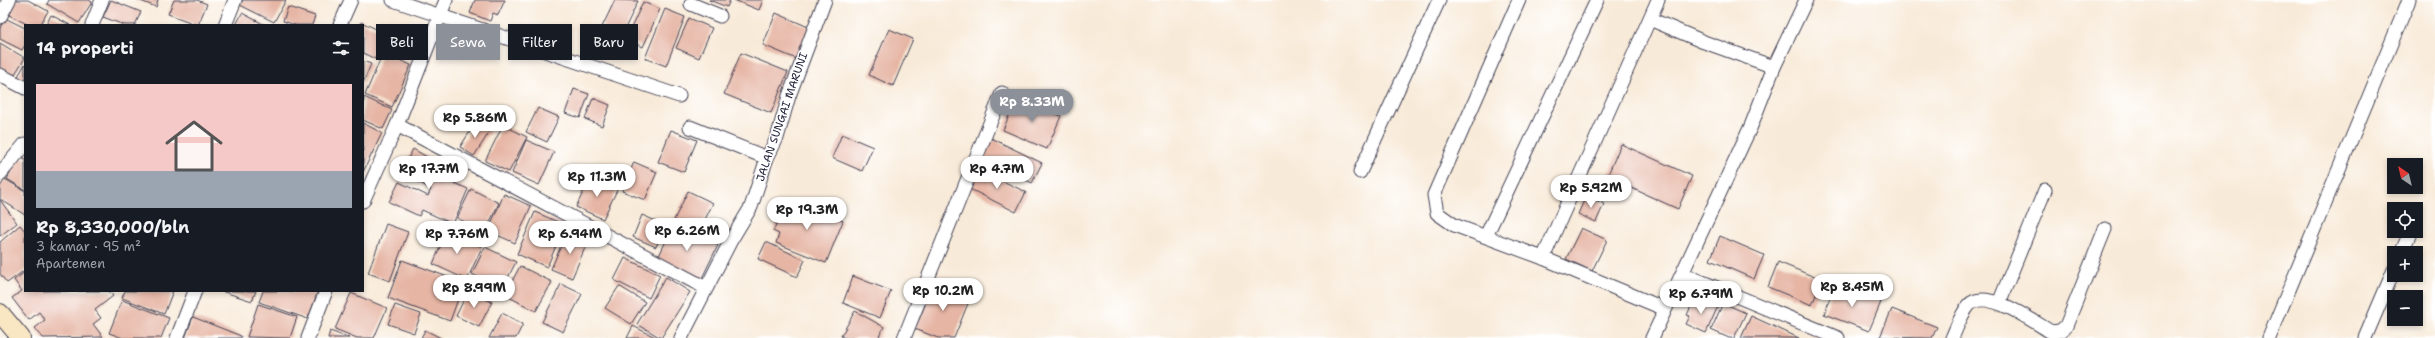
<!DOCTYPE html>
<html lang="id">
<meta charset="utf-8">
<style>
:root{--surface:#171b24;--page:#242831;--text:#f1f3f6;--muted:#9ea1a6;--accent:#8c9099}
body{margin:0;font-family:"Shantell Sans",sans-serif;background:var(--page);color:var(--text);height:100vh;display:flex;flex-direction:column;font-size:15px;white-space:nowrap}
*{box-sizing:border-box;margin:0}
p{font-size:13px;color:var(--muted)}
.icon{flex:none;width:22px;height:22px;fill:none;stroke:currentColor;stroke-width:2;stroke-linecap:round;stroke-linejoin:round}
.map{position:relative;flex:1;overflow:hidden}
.panel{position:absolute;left:24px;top:24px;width:340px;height:268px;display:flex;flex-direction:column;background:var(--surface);border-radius:0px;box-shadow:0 2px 6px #0003}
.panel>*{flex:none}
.banner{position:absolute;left:376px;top:24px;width:380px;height:36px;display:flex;gap:8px}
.needle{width:26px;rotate:325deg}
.buttons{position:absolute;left:2387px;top:158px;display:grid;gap:8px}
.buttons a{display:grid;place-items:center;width:36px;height:36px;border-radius:0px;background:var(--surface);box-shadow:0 2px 6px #0003;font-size:20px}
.price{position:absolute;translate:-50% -34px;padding:0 9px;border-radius:14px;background:#fff;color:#222;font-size:13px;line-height:26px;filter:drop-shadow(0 1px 2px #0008)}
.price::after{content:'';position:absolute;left:50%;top:24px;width:12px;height:9px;margin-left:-6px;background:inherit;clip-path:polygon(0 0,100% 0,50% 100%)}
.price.selected{background:var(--accent);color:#fff}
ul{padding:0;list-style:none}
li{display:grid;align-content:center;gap:8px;height:212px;padding:0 12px}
li span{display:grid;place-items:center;height:124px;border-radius:0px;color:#555}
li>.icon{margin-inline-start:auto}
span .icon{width:72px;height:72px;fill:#fffc;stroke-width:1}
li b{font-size:17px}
h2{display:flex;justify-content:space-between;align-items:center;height:48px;padding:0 12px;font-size:17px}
.tag{padding:0 14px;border-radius:0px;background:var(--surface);box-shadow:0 2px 6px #0003;font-size:14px;line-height:36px}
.tag.selected{background:var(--accent);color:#fff}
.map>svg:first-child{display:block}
.building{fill:#e6b5a4}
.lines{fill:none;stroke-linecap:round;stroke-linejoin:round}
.street-casing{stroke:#424053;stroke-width:15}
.secondary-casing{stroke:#424053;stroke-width:20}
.street{stroke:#fff;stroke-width:13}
.secondary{stroke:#f9e7c3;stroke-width:18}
.labels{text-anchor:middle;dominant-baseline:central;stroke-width:3;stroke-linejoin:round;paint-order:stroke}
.street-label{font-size:11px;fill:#22223b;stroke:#fff}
</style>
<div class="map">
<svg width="2435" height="338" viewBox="0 0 2435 338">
<rect width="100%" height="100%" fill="#fff"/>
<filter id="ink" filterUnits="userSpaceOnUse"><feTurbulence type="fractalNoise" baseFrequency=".025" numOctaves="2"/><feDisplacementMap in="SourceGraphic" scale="8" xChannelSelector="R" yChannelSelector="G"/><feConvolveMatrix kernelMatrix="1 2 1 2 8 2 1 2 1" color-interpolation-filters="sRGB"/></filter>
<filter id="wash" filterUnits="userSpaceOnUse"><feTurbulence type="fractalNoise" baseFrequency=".012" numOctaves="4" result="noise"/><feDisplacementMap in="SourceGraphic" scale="16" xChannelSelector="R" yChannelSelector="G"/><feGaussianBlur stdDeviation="0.9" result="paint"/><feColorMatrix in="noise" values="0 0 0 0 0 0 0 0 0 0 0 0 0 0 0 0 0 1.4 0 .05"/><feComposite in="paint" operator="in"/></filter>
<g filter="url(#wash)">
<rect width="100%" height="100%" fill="#f8ead8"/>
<g id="blocks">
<g class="building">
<path d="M14,0H28L48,11L40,25H29L7,14Z"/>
<path d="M49,0H89L92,2L79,23L47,4Z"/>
<path d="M111,0L141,12L135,25H124L103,17Z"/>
<path d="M138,0H158L156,7Z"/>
<path d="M174,0H197L207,4L198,25L168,14Z"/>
<path d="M243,0H286L274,22L240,5Z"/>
<path d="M475,0H505L498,15L493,13L490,21L470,13Z"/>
<path d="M615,0L638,1L622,35L602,27Z"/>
<path d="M709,0H730L727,7Z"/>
<path d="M734,0H763L759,10Z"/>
<path d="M643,2L660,9L643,47L626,39Z"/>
<path d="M288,7L315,16L312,25H295L283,21Z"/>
<path d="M665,9L685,17L666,66L645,58Z"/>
<path d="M242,13L265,25H236Z"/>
<path d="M776,13L813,29L799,60L763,45Z"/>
<path d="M51,15L70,25H46Z"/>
<path d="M5,18L25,28V45L22,50L0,39V28Z"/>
<path d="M689,18L712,28L699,58L676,48Z"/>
<path d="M361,22L387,34L375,59L363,53V25H360Z"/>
<path d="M889,29L913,39L893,86L869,75Z"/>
<path d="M0,43L25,58L13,77L0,69Z"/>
<path d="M383,53L411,65L392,107L365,95Z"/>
<path d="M741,53L788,72L771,113L724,94Z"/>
<path d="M363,61L371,64L363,83Z"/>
<path d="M25,64V83L17,78Z"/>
<path d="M574,89L589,94L580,118L565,113Z"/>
<path d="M364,97L392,110L383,129L363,120Z"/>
<path d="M1017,97L1061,116L1047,149L1003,130Z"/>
<path d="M593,98L610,105L602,126L585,119Z"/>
<path d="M538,108L559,117L547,142L526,132Z"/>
<path d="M476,122L490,131L474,156L460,147Z"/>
<path d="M363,123L382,133L363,172Z"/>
<path d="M503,125L527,137L509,172L485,161Z"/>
<path d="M671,130L697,140L684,172L658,162Z"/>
<path d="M842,134L873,147L862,171L832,158Z"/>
<path d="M991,138L1042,163L1032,183L981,158Z"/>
<path d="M526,140L554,152L539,185L512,173Z"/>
<path d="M1621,144L1692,176L1678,209L1607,177Z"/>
<path d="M413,149L450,170L445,179L468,189L453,224L422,210L419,216L389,202L399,182L428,196L431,189L401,172Z"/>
<path d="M19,157L25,160V190L7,179Z"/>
<path d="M634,162L657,172L645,200L622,191Z"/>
<path d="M977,169L1026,192L1016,212L968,188Z"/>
<path d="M591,176L618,188L603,219L576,207Z"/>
<path d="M5,179L25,191V215L0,199V187Z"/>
<path d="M471,189L499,203L485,232L457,218Z"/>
<path d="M688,191L713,203L699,232L674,220Z"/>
<path d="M504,194L531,206L515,243L488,231Z"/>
<path d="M1586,196L1604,204L1596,222L1578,214Z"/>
<path d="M0,200L17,223L0,236Z"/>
<path d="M788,200L843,221L826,263L776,243L779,234L773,231Z"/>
<path d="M535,212L565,225L547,267L517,254Z"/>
<path d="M642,215L665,225L656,247L633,237Z"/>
<path d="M386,224L408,232L390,281L368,273Z"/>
<path d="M674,224L718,245L701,280L657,260Z"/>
<path d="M20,225L25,231V270L7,283L0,274V242Z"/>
<path d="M1581,228L1607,240L1592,271L1566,259Z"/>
<path d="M447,231L482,247L467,280L433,264Z"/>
<path d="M567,232L588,241L572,278L551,269Z"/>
<path d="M1720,236L1764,255L1754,279L1710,260Z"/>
<path d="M766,242L805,260L797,277L758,259Z"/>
<path d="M485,247L516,262L502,289L472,274Z"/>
<path d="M625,258L660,275L649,298L614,280Z"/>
<path d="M402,260L464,283L450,321L388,298Z"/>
<path d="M1778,262L1822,280L1812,305L1768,287Z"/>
<path d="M520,266L552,282L536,311L505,295Z"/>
<path d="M25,272V291H109L113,296L95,310L101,318L93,324L103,337L43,338L35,328L45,320L39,312L29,320L12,298L22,291L14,280Z"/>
<path d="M853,276L891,291L880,318L843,303Z"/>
<path d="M666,277L690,292L661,338L637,324Z"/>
<path d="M935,281L971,296L954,338H938L915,329Z"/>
<path d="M561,284L582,294L563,332L542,322Z"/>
<path d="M1835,284L1881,302L1869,331L1824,314Z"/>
<path d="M619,286L645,302L631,324L605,308Z"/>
<path d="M125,291H173L164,314L122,298Z"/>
<path d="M221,291H256L252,301Z"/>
<path d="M263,291H318L308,319L259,302Z"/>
<path d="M468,291L492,302L479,327L456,316Z"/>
<path d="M351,293L387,308L374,338H357L335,329Z"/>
<path d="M1698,298L1718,306L1706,333L1686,324L1690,316L1687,315L1693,302L1696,303Z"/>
<path d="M122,300L169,318L161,338H123L109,333Z"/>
<path d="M1723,303L1746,313L1734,338H1729L1711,330Z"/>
<path d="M258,304L297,317L290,338L247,337Z"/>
<path d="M395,305L421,314L414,333L388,324Z"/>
<path d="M1892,309L1937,327L1932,338L1880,337Z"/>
<path d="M855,311L884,327L878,338H845L841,336Z"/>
<path d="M502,313L523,324L516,338H489Z"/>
<path d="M1751,316L1799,338H1741Z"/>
<path d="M193,317L241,336V338H185Z"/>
<path d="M633,326L657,338H627Z"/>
<path d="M425,330L441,338H421Z"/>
<path d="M330,331L349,338H328Z"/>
</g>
</g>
</g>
<g filter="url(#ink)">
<use href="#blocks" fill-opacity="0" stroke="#424053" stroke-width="1"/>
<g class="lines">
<g class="street-casing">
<g id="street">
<path d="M393,0L679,96"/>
<path d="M1519,0L1434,195L1437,213L1454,225L1543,258L1665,309"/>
<path d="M691,4L720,16"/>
<path d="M0,17L9,0"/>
<path d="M1650,19L1704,42L1774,67"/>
<path d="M92,25L102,0"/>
<path d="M225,25L235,0"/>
<path d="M340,25L351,0"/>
<path d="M0,75L25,88"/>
<path d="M397,125L706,288"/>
<path d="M690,127L767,158"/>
<path d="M1360,172L1439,0"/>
<path d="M0,174L25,144"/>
<path d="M363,201L397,125L446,0"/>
<path d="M1486,236L1597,0"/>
<path d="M2401,253L2411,231"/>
<path d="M1543,258L1658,0"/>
<path d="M1683,274L1838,338"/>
<path d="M1999,303L2045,190"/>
<path d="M177,338L195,291"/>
<path d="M308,338L326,291"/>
<path d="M681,338L730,242L751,207L767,158L777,138L789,96L825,0"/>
<path d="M904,338L1002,93"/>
<path d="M1652,338L1751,126L1774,67L1806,0"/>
<path d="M1952,338C1957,327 1961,314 1969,305C1986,287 2034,322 2051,332L2060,331L2066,326L2105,229"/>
<path d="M2269,338L2409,0"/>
<path d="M2365,338L2394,270"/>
</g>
</g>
<g class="secondary-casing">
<path id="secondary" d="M0,313L21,338"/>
</g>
<use href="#street" class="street"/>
<use href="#secondary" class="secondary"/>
</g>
</g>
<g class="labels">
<g class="street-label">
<text transform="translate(782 117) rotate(-71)">JALAN SUNGAI MARUNI</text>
</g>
</g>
</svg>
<div class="buttons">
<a><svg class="needle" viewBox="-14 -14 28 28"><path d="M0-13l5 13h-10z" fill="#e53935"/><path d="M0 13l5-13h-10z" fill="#9ea1a6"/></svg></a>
<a><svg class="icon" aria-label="locate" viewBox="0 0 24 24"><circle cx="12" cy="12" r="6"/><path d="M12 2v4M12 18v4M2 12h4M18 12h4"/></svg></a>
<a>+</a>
<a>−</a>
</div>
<b class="price selected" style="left:1032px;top:123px">Rp 8.33M</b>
<b class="price" style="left:475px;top:139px">Rp 5.86M</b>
<b class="price" style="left:429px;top:190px">Rp 17.7M</b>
<b class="price" style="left:997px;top:190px">Rp 4.7M</b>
<b class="price" style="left:597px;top:198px">Rp 11.3M</b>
<b class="price" style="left:1591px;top:209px">Rp 5.92M</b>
<b class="price" style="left:807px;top:231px">Rp 19.3M</b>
<b class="price" style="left:687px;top:252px">Rp 6.26M</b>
<b class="price" style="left:457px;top:255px">Rp 7.76M</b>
<b class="price" style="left:570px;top:255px">Rp 6.94M</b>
<b class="price" style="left:1852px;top:308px">Rp 8.45M</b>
<b class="price" style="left:474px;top:309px">Rp 8.99M</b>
<b class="price" style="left:943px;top:312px">Rp 10.2M</b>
<b class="price" style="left:1701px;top:315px">Rp 6.79M</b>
<div class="banner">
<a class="tag">Beli</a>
<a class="tag selected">Sewa</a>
<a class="tag">Filter</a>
<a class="tag">Baru</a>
</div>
<section class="panel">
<h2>14 properti<svg class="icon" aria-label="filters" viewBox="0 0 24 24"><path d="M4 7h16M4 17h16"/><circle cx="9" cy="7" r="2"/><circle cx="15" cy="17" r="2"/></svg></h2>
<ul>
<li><span style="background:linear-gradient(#f6c9c9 70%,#9aa5b1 0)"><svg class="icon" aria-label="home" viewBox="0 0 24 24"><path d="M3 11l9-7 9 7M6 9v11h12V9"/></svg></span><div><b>Rp 8,330,000/bln</b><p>3 kamar · 95 m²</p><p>Apartemen</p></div></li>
</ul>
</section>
</div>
